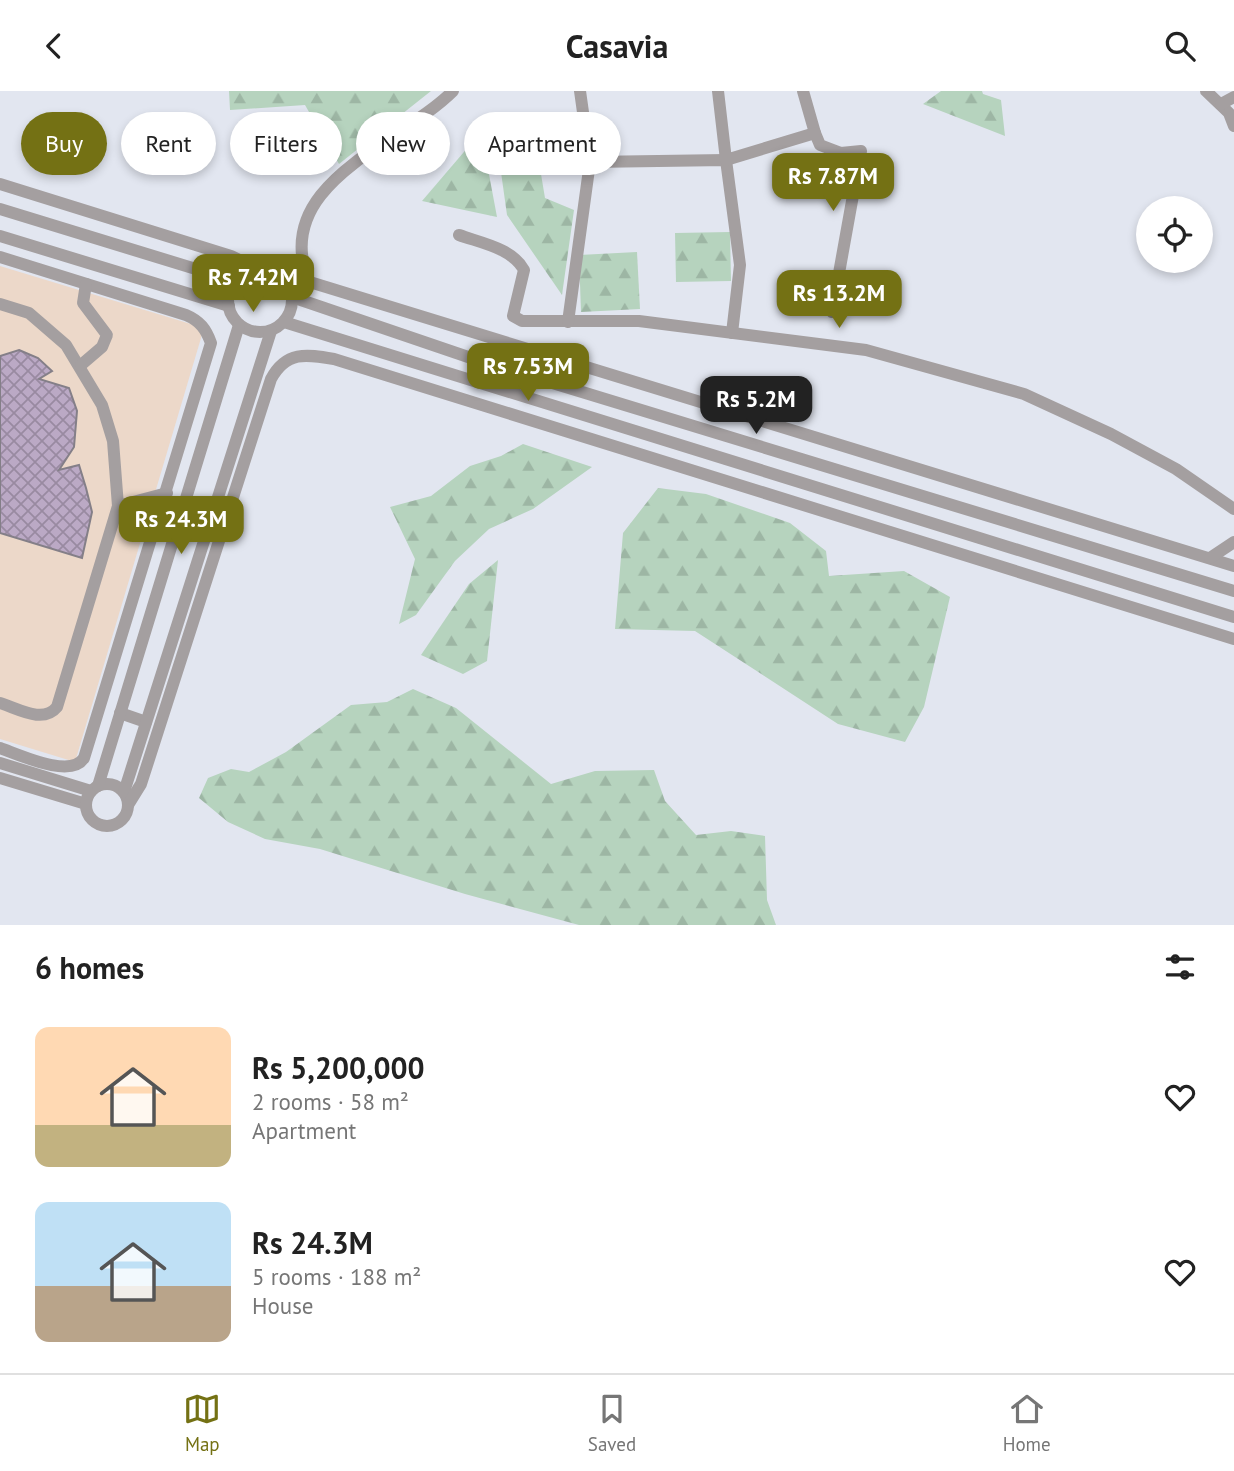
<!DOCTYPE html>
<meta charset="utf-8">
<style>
:root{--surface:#fff;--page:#f2f2f2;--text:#222;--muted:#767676;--line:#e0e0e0;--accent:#747114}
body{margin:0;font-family:"PT Sans",sans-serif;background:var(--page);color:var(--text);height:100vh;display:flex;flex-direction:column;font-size:26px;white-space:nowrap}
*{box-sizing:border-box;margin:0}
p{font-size:23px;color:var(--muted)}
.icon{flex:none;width:38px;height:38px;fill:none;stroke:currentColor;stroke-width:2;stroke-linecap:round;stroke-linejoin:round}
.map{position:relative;height:834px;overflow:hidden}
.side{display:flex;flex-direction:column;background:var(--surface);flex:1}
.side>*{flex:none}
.guide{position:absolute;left:21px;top:21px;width:700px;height:63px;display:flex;gap:14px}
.buttons{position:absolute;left:1136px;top:105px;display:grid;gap:14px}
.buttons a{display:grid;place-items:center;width:77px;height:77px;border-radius:50%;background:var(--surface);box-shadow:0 4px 10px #0003;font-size:35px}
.price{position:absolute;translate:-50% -60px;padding:0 16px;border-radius:14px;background:var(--accent);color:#fff;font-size:23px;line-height:46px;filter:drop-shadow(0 2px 4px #0008)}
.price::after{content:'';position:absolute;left:50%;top:42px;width:21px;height:16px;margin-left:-10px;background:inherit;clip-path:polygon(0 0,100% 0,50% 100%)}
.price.on{background:#222;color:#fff}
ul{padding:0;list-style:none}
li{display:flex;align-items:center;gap:21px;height:175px;padding:0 35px}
li span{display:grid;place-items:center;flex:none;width:196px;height:140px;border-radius:14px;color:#555}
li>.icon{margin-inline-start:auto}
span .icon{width:84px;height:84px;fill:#fffc;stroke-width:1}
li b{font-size:30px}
h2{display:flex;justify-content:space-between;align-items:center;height:84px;padding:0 35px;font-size:30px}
.chip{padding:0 24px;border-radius:32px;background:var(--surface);box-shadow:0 4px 10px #0003;font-size:24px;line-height:63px}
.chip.on{background:var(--accent);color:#fff}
header{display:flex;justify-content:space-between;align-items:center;height:91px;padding:0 35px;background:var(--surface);font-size:32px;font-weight:700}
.tab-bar{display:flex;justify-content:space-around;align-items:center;height:98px;border-top:2px solid var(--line);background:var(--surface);font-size:19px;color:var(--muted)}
.tab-bar a{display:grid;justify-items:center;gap:4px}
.tab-bar .on{color:var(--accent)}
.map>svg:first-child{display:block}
.commercial{fill:#ecd8c9}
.forest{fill:url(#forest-firs)}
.building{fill:url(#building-cross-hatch);stroke:#847f88;stroke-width:2}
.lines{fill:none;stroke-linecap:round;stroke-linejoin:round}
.minor{stroke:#a49fa0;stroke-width:12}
</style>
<header><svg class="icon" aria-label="back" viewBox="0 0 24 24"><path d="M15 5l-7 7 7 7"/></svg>Casavia<svg class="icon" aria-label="search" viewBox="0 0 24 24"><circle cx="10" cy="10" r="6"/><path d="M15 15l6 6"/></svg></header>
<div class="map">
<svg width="1234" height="834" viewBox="0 0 1234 834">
<defs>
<pattern id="forest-firs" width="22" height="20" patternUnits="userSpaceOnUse" patternTransform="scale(1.75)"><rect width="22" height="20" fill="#b6d3be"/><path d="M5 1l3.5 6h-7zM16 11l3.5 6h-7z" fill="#9db6a4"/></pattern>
<pattern id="building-cross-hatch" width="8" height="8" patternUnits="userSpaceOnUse" patternTransform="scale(1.75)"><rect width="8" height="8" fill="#bba9c5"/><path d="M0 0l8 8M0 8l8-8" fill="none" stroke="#998aa1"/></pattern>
</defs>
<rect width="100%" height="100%" fill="#e2e6f0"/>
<path class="commercial" d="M0,175L204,237L75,671L0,648Z"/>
<g class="forest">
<path d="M229,0H431L339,73L305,14L230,19Z"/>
<path d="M941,0H982L983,3L1001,9L1005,45L923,13Z"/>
<path d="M481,41L497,126L422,110Z"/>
<path d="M500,74L540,77L545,107L574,119L562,204L507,124Z"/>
<path d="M730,141L731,190L676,191L675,142Z"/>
<path d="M637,161L640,218L581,221L579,164Z"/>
<path d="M523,353L592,376L533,418L489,438L455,470L416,524L399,533L415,468L390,416L431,405L470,375L501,365Z"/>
<path d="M658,397L706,403L790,432L826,460L829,485L904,480L950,506L924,616L905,651L838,633L695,540L615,538L623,442Z"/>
<path d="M498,469L487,570L463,583L421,564L469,493Z"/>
<path d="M413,598L456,617L551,693L595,680L654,679L665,710L696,744L731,740L765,745L767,809L776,834H579L465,803L320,758L265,748L228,731L199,707L208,687L231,678L249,681L286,661L351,614L387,611Z"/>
</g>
<path class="building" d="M19,259L38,267L52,280L39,288L69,297L77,320L74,356L59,379L79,374L86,397L92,421L82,467L0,442V265Z"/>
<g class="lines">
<g class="minor">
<path d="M580,0L590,71L726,69L740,174L732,242"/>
<path d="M718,0L726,69L815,42L803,0"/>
<path d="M1206,0L1229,22L1234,35"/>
<path d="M1221,13L1234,6"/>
<path d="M815,42L820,54L841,62L861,60L832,221"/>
<path d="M0,93L231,165L256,177"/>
<path d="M0,118L235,190"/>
<path d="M459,144C481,152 512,157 524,179L513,225L522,230H639L866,259L1024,303L1111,343L1176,378L1234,418"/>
<path d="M0,145L229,215"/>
<path d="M0,166L186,224C200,230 206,238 211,252L84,667C71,688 20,664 0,657"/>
<circle cx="260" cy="209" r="32"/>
<path d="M284,187L313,192L1234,475"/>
<path d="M309,191C269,93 399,54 453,0"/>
<path d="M292,206L474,268L1234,500"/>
<path d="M0,213L29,222L66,254L102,314L113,350L118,415L57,616C43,633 19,618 0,612"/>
<path d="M284,231L1234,526"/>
<path d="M568,231L590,71"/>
<path d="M81,274L102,256L107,244L83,212L86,193"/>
<path d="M118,415L167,402"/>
<path d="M1210,467L1234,451"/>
<path d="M120,622L146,631"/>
<path d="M0,672L91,700"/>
<path d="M0,687L86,713"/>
<circle cx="107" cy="714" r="21"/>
<path d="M98,695L239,234"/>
<path d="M124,701L271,240"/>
<path d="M128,714L141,693L271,288C286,260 306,263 334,268L1234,548"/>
</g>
</g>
</svg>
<div class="buttons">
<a><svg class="icon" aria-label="locate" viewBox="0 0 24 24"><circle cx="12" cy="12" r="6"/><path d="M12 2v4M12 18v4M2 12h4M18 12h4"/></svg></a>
</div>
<b class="price" style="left:833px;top:122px">Rs 7.87M</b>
<b class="price" style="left:253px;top:223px">Rs 7.42M</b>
<b class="price" style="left:839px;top:239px">Rs 13.2M</b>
<b class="price" style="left:528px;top:312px">Rs 7.53M</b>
<b class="price on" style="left:756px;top:345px">Rs 5.2M</b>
<b class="price" style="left:181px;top:465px">Rs 24.3M</b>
<div class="guide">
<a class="chip on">Buy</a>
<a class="chip">Rent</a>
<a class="chip">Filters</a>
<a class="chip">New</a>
<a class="chip">Apartment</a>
</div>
</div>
<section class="side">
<h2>6 homes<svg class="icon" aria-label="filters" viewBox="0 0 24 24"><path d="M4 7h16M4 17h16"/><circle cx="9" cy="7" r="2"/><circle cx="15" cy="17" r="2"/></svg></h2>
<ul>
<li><span style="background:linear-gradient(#ffd9b3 70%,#c2b280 0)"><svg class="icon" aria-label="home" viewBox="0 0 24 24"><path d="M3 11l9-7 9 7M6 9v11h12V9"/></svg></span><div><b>Rs 5,200,000</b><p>2 rooms · 58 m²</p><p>Apartment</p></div><svg class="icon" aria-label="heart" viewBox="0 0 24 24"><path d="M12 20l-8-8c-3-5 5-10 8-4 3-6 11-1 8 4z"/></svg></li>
<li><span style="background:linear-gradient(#bfe0f5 60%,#b9a48a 0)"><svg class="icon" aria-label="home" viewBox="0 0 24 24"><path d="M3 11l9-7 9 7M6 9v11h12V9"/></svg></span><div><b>Rs 24.3M</b><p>5 rooms · 188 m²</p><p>House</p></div><svg class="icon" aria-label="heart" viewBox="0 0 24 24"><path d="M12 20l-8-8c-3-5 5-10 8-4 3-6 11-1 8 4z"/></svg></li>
</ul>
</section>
<nav class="tab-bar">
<a class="on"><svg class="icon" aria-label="map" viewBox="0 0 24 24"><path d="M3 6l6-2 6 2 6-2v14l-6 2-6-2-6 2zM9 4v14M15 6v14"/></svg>Map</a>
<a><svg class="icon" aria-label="saved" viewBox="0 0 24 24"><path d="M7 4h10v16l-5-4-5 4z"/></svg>Saved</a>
<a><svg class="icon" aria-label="home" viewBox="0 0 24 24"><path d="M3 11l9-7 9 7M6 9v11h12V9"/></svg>Home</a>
</nav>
